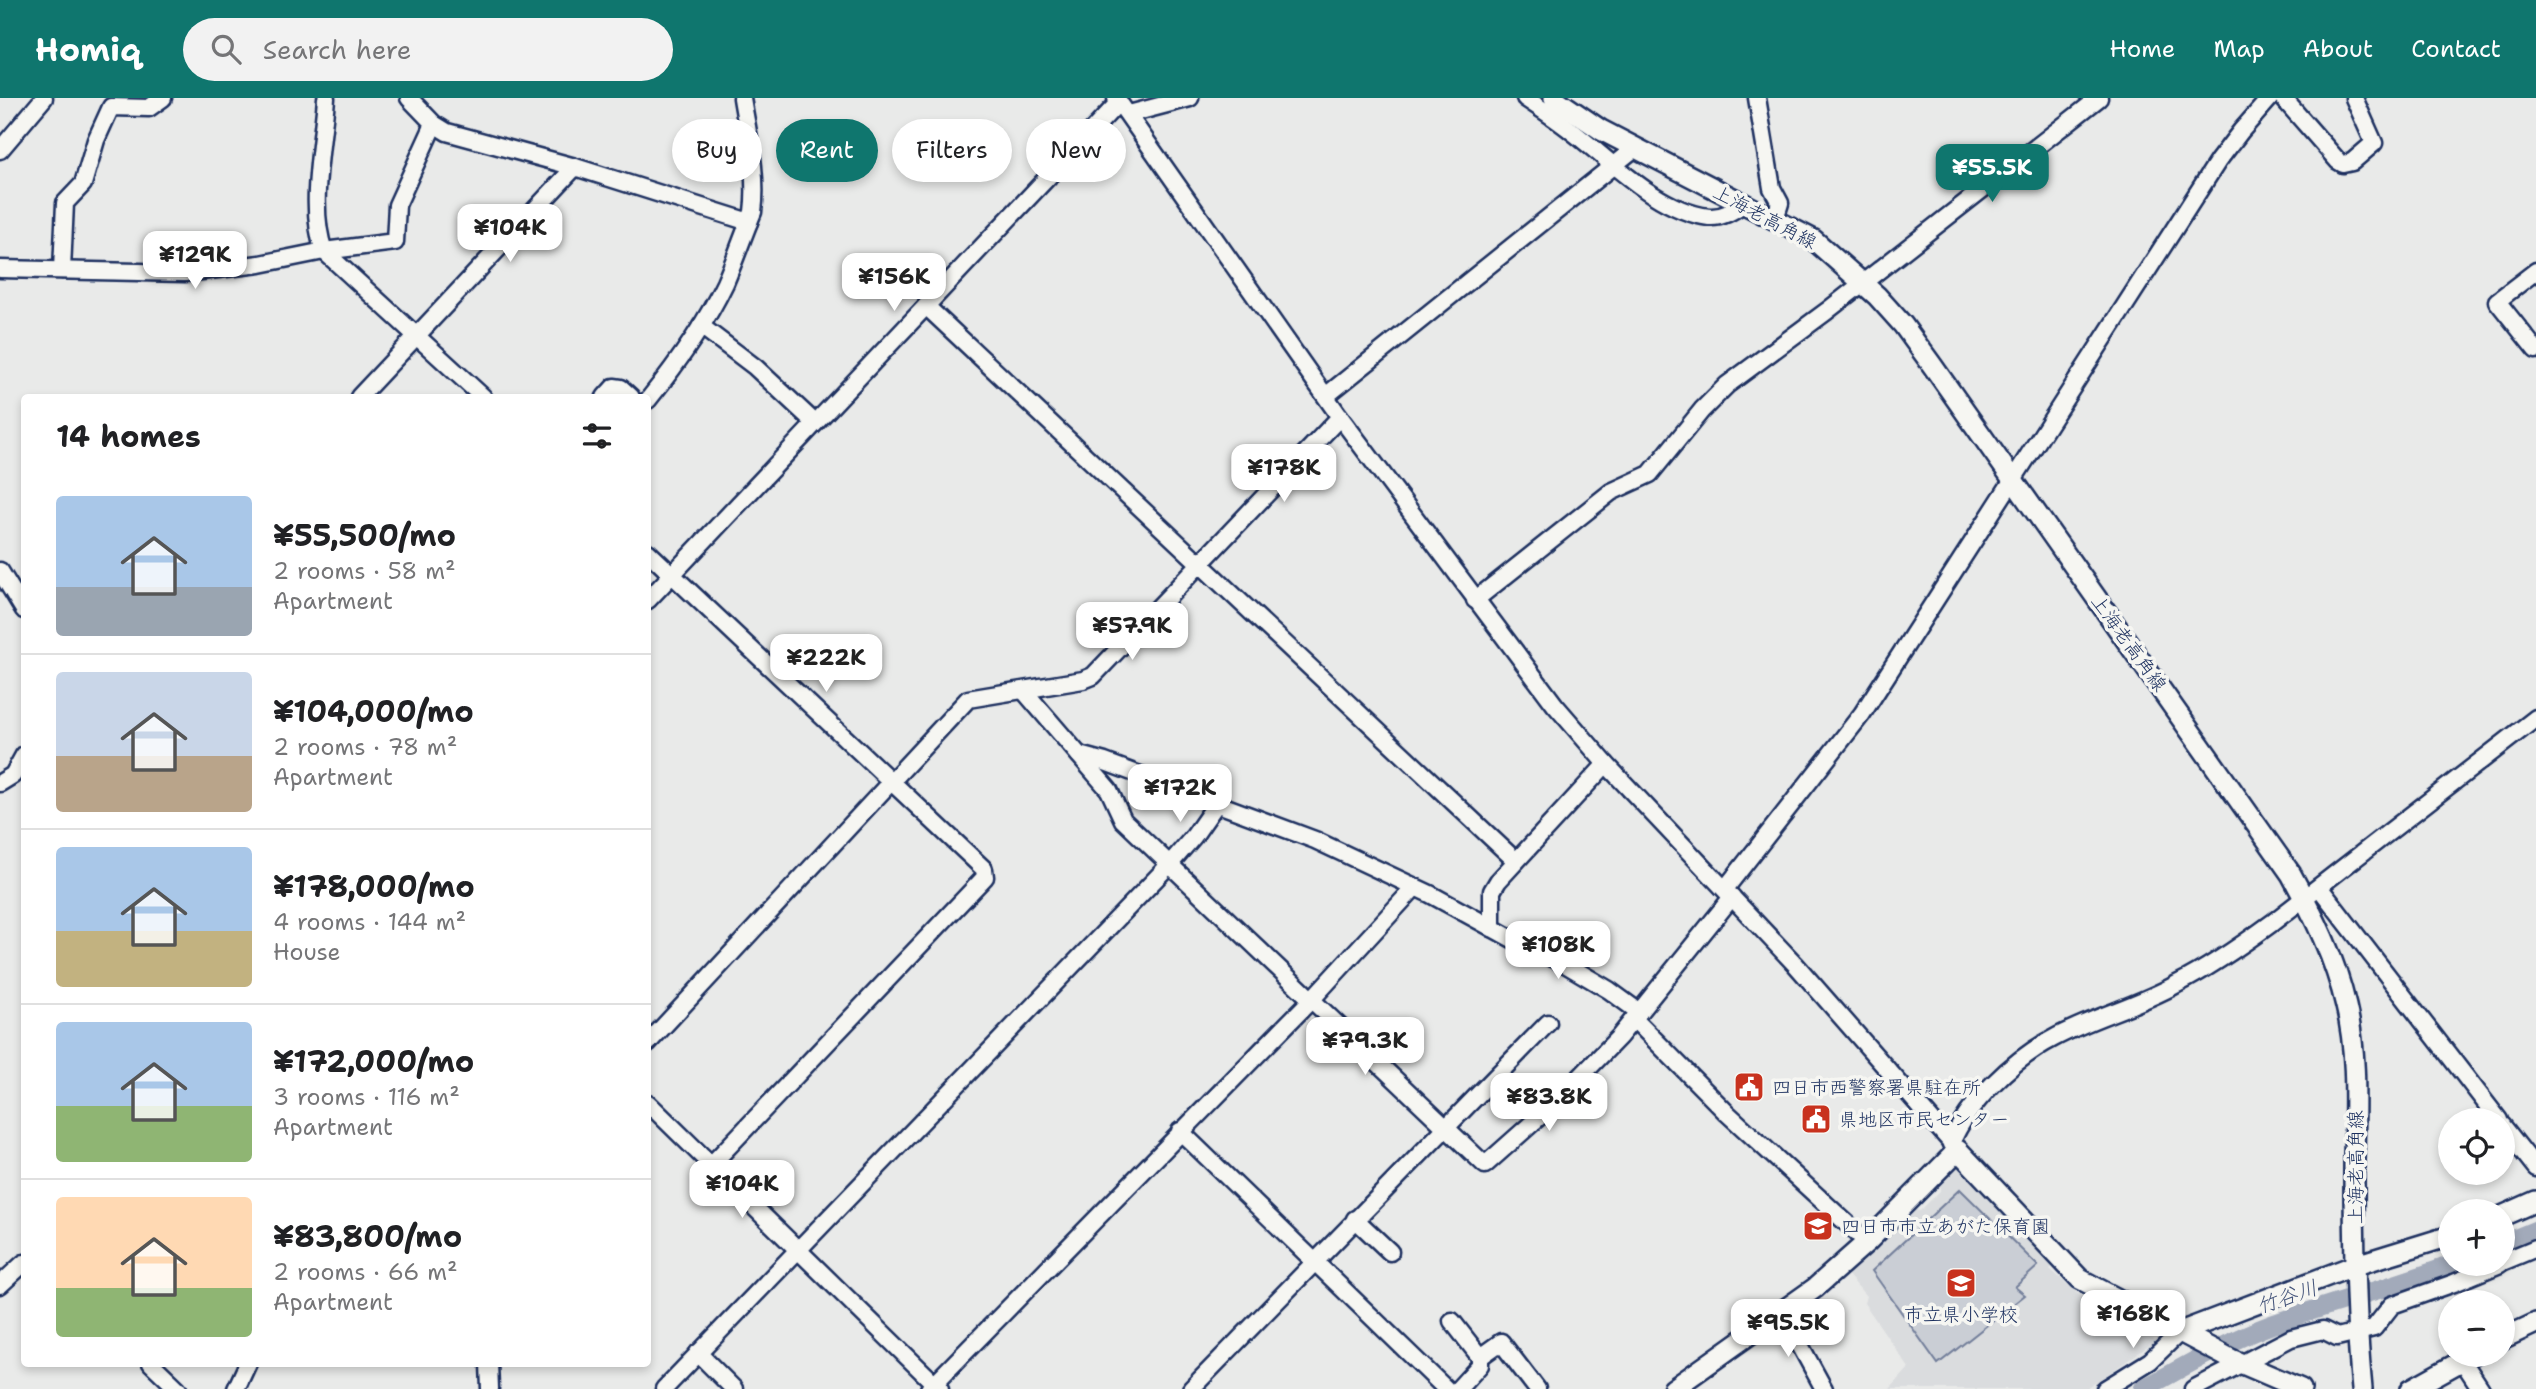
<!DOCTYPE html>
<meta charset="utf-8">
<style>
:root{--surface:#fff;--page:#f2f2f2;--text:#202124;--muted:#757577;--line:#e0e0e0;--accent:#0f766e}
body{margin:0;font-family:"Shantell Sans","Klee One",sans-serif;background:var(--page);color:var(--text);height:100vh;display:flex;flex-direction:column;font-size:26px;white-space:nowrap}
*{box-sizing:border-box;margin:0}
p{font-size:23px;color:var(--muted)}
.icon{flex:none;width:38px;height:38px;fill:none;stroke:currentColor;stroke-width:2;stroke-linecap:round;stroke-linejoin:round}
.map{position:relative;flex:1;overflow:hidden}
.side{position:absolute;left:21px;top:296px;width:630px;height:973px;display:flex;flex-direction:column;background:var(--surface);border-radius:7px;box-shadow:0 4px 10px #0003}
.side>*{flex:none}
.banner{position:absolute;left:672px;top:21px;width:665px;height:63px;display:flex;gap:14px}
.controls{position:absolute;left:2438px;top:1010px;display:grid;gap:14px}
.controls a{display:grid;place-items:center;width:77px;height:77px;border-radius:50%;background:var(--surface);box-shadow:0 4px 10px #0003;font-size:35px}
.price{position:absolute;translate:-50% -60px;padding:0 16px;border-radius:14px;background:#fff;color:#222;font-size:23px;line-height:46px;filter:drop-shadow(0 2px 4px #0008)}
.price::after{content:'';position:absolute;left:50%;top:42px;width:21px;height:16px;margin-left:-10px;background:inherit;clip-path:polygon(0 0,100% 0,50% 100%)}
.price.selected{background:var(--accent);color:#fff}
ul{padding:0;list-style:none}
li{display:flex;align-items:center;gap:21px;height:175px;padding:0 35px}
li+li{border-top:2px solid var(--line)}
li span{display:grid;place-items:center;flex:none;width:196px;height:140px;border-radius:7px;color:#555}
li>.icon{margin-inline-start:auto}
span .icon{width:84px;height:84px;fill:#fffc;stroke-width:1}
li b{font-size:30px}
h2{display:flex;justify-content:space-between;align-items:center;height:84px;padding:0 35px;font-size:30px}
.tag{padding:0 24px;border-radius:32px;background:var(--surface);box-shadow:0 4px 10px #0003;font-size:24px;line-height:63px}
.tag.selected{background:var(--accent);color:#fff}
header{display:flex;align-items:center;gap:42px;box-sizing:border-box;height:98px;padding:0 35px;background:var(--accent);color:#fff}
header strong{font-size:33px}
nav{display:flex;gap:38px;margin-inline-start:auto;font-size:24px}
.search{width:490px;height:63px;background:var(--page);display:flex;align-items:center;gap:18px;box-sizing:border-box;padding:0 24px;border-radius:38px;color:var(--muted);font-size:26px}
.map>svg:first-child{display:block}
.built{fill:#dadcde}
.green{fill:#caced5;stroke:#727e9a;stroke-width:2}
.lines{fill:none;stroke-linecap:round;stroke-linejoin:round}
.river{stroke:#a2aaba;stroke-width:19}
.minor-casing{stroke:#1b2f5e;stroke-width:21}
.major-casing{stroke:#1b2f5e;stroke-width:24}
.minor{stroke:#f6f6f2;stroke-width:16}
.major{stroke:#f6f6f2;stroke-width:19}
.labels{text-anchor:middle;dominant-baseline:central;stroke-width:7;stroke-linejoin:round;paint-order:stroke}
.street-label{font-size:19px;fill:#1b2f5e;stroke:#f6f6f2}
.poi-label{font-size:19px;fill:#1b2f5e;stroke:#f6f6f2;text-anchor:start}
.water-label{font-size:21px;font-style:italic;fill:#44547a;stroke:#f6f6f2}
</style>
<header>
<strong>Homiq</strong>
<div class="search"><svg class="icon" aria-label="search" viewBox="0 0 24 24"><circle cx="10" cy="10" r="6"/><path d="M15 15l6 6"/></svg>Search here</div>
<nav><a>Home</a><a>Map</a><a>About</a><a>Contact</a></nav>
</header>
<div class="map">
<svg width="2536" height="1291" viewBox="0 0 2536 1291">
<rect width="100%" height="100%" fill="#e9eae9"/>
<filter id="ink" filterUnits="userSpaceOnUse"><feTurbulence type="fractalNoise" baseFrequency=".0143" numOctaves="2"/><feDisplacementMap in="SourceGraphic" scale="14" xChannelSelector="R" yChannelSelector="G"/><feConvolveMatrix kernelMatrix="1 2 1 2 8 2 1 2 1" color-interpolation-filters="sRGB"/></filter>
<g filter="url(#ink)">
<path class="built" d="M1959,1068L2055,1166L2050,1171L2077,1195L2156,1243L2086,1291H1890L1909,1270L1864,1205L1866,1198L1847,1176L1912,1111L1920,1113L1940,1093V1083Z"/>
<path class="green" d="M1960,1091L2038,1168L2015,1189L2025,1197L1938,1266L1872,1173Z"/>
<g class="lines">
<g class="river">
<path d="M2502,1146L2536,1132"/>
<path d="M2143,1291C2186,1268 2227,1243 2273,1226C2333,1204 2394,1189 2453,1166"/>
</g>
<g class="minor-casing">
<g id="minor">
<path d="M326,0C323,46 308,109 324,153L483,299"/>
<path d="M409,0L434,26L447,34L575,69L749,124"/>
<path d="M1116,0L1340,319L1555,607L1606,666L1796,867L1958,1052"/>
<path d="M1525,0C1540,10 1555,20 1569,31C1609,61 1657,113 1709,119C1722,120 1733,113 1743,106"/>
<path d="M1757,0L1772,90L1780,105L1775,121"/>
<path d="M2283,0L2338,63L2343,66L2352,64L2374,45L2354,0"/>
<path d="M1129,16L1190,0"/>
<path d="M0,52L44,0"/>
<path d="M0,171L185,175L260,166L324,153L395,144L397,107L434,26"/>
<path d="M62,172L65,105L83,86L96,42L111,9L149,10L163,0"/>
<path d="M2536,173L2497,203L2536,252"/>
<path d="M926,208L1516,763"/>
<path d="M701,228L755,269L815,325"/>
<path d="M1327,297L1635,50"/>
<path d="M359,299L575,69"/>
<path d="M605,299L614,289L621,290L631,299"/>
<path d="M648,302C677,266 705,227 725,185C735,162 743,138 753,114C758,77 748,37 742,0"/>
<path d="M648,454L984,771L985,779L711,1067"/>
<path d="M0,473L24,512"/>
<path d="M648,502L1119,4"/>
<path d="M1475,502L1611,394L1650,376L1702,312L1727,287L1827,213L2099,0"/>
<path d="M1024,593L1109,692L1123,722L1485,1067L1556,1004L1619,939L1732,799"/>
<path d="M1079,657L1105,664L1315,742L1430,796L1527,849L1560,863L1609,892L1639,914"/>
<path d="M0,685L13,677L24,657"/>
<path d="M2319,789L2499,1022"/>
<path d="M1725,791L1862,616L2218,63L2241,33L2270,0"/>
<path d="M1492,830V793L1498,783L1606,666"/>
<path d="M1634,921L1727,1015L1867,1144"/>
<path d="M648,945L968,601L1083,582L1093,578L1340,319"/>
<path d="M648,1005L940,1291"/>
<path d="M2502,1027L2536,1070"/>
<path d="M1180,1033L1446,1291"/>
<path d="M1951,1046C1967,1005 2015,960 2054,940C2093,919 2138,908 2177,886C2211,869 2242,847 2272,825L2536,620"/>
<path d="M1355,1121L1390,1154"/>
<path d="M2502,1164L2536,1150"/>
<path d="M0,1187L24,1165"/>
<path d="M1782,1214L1824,1291"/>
<path d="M1452,1223L1480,1259L1501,1244L1537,1291"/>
<path d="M698,1255L734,1291"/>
<path d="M2462,1262L2481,1291"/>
<path d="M151,1265L178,1291"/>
<path d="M489,1265L490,1291"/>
<path d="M236,1291L248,1265"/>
<path d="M664,1291L1169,767L1194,738L1217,705"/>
<path d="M929,1291L1312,901L1415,789"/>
<path d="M1191,1291L1548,925"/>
<path d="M1458,1291L1480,1267V1259"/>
<path d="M2105,1291L2150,1263L2180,1234"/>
<path d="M2193,1291L2291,1240L2323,1232L2337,1239L2374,1230L2392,1207L2454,1185L2500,1166"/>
</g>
</g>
<g class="major-casing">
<g id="major">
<path d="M1554,0L1601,32L1814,142L1877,198L1903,227L1932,267L2291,776C2314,818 2335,860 2346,908C2359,962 2354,1017 2354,1073C2354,1145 2355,1219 2362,1291"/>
<path d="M2502,1118L2536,1103"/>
<path d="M2180,1234L2356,1167L2450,1138"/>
<path d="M2502,1241L2536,1225"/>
<path d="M1673,1291L1815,1190L1867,1144L1958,1052L2080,1181L2231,1261L2301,1291"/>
<path d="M2411,1291L2474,1256"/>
</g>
</g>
<use href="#minor" class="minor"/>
<use href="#major" class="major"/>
</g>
</g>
<defs>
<g id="civic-square" transform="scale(1.575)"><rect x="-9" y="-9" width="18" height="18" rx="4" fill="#c8321e" stroke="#f6f6f2"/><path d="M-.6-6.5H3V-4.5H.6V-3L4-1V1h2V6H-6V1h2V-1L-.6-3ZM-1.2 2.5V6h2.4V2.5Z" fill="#fff"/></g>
<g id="school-square" transform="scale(1.575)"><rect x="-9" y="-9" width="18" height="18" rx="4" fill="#c8321e" stroke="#f6f6f2"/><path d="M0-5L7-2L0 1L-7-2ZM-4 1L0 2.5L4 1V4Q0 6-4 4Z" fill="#fff"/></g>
</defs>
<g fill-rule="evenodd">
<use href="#civic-square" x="1749" y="989"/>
<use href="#civic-square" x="1816" y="1021"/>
<use href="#school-square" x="1818" y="1128"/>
<use href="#school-square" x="1961" y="1185"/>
</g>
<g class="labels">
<g class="street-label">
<text transform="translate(1765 119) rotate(28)">上海老高角線</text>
<text transform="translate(2129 545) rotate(54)">上海老高角線</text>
<text transform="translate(2355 1069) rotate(-90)">上海老高角線</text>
</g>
<g class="poi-label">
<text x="1772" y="989">四日市西警察署県駐在所</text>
<text x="1839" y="1021">県地区市民センター</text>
<text x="1841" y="1128">四日市市立あがた保育園</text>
<text x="1961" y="1216" text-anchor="middle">市立県小学校</text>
</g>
<g class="water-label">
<text transform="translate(2287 1199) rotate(-19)">竹谷川</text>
</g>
</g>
</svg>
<div class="controls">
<a><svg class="icon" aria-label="locate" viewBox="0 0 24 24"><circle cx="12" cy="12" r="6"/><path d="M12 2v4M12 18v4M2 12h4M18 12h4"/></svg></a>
<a>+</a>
<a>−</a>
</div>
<b class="price selected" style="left:1992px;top:106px">¥55.5K</b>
<b class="price" style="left:510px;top:166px">¥104K</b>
<b class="price" style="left:195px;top:193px">¥129K</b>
<b class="price" style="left:894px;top:215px">¥156K</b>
<b class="price" style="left:1284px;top:406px">¥178K</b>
<b class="price" style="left:1132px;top:564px">¥57.9K</b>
<b class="price" style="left:826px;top:596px">¥222K</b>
<b class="price" style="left:1180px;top:726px">¥172K</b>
<b class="price" style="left:1558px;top:883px">¥108K</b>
<b class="price" style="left:1365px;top:979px">¥79.3K</b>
<b class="price" style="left:1549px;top:1035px">¥83.8K</b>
<b class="price" style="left:742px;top:1122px">¥104K</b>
<b class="price" style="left:2133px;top:1252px">¥168K</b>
<b class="price" style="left:1788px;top:1261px">¥95.5K</b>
<div class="banner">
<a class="tag">Buy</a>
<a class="tag selected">Rent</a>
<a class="tag">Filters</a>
<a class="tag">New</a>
</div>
<section class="side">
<h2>14 homes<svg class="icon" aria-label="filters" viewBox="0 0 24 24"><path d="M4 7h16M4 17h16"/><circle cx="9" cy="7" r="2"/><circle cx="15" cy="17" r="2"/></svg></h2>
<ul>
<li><span style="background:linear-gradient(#a9c7e8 65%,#9aa5b1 0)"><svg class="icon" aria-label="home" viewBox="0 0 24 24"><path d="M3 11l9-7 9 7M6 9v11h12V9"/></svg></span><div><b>¥55,500/mo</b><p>2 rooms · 58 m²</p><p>Apartment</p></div></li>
<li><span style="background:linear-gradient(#c9d6e8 60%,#b9a48a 0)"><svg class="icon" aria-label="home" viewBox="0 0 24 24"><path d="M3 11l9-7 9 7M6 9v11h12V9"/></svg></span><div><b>¥104,000/mo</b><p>2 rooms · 78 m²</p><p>Apartment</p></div></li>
<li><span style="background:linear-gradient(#a9c7e8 60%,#c2b280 0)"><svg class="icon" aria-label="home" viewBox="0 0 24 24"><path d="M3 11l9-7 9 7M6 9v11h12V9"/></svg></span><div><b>¥178,000/mo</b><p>4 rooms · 144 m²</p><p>House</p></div></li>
<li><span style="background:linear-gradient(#a9c7e8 60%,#8fb573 0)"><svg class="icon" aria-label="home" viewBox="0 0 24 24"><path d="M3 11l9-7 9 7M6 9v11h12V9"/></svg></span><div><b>¥172,000/mo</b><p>3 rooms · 116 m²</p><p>Apartment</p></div></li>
<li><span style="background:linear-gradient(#ffd9b3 65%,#8fb573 0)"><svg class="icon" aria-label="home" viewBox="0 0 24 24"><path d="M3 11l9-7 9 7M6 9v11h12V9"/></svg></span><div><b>¥83,800/mo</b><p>2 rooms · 66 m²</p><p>Apartment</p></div></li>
</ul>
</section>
</div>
